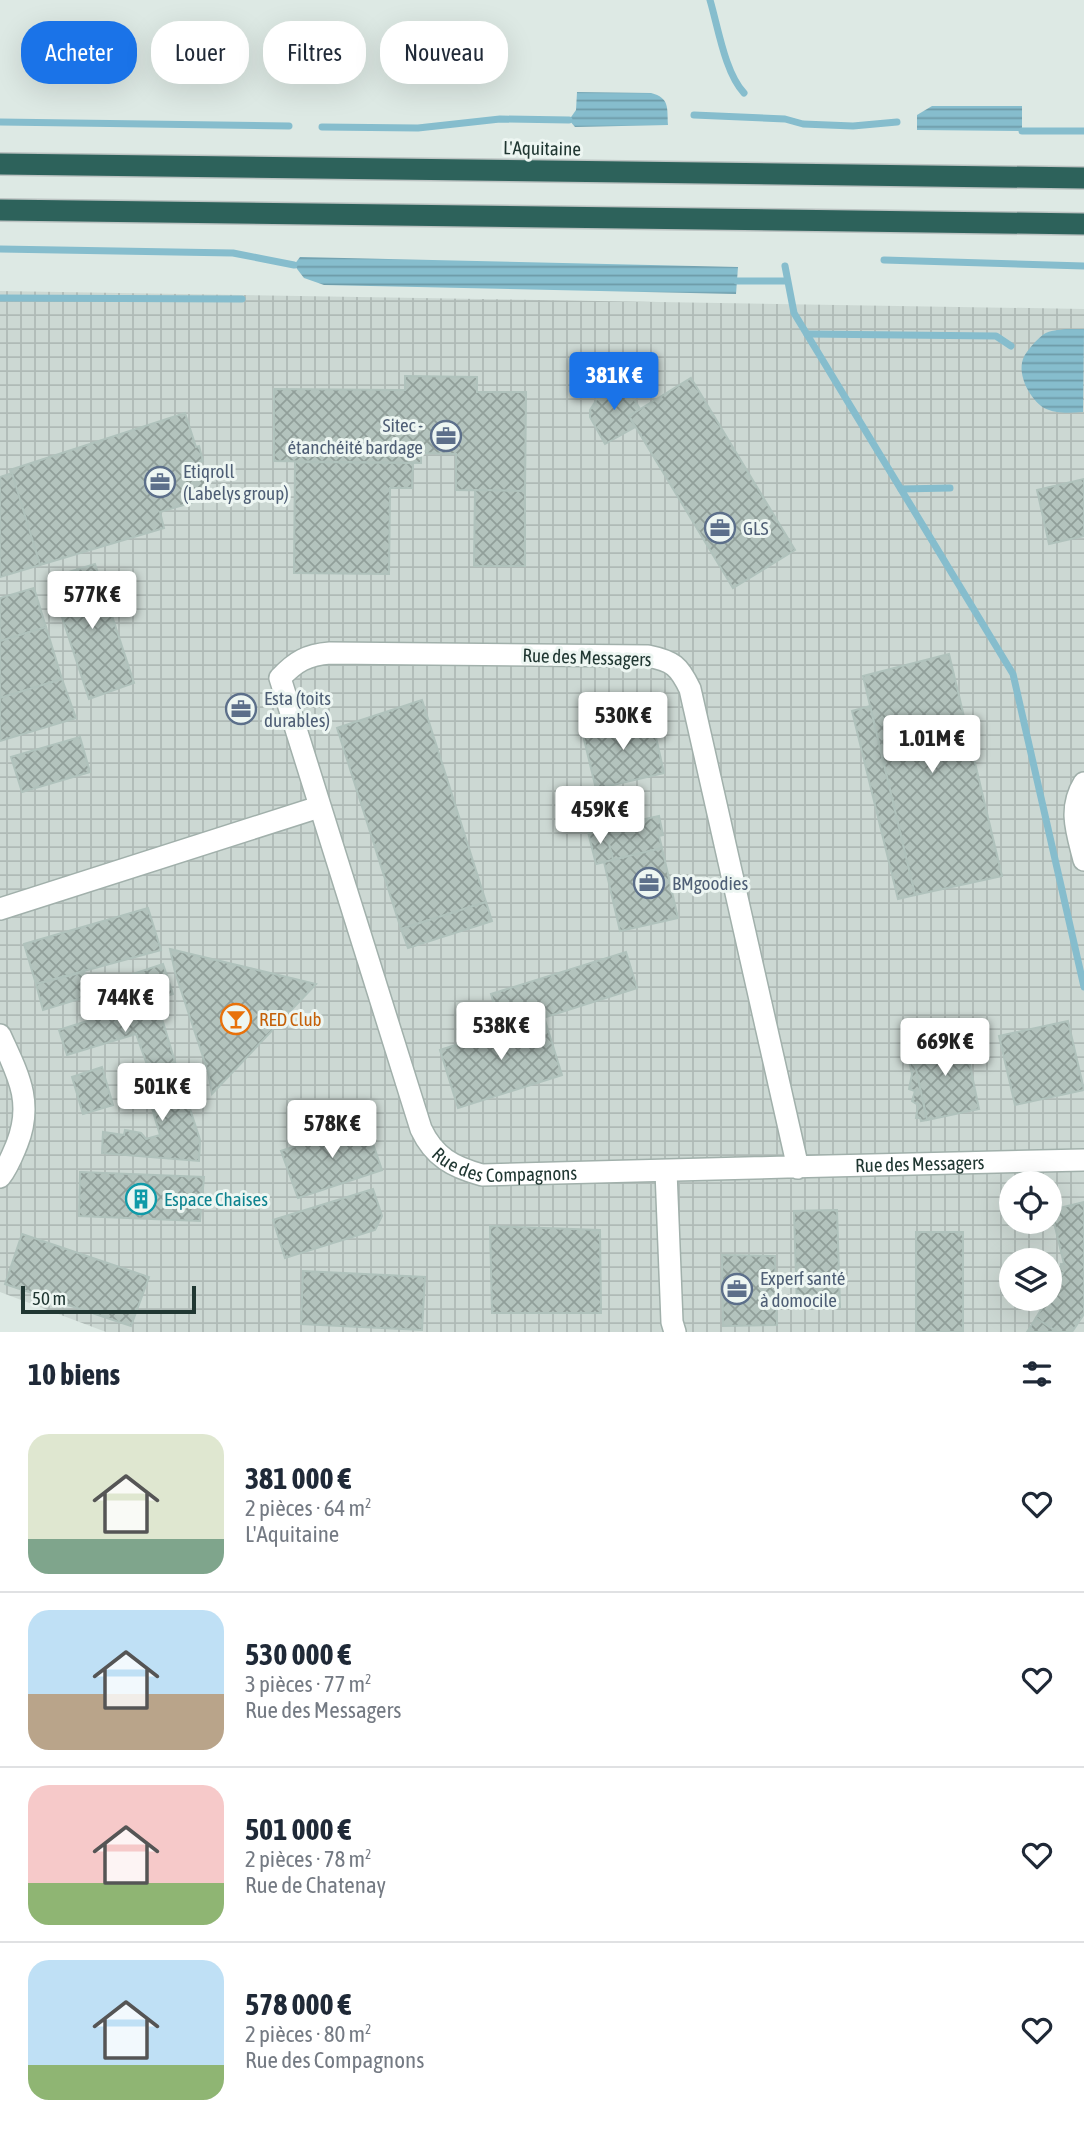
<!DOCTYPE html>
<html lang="fr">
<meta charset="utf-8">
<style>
:root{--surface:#fff;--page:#f6f6f7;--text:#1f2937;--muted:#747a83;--line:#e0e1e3;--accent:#1a73e8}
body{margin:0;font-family:"Asap Condensed",sans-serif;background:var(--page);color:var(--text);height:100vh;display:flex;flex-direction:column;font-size:26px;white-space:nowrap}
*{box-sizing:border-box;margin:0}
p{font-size:23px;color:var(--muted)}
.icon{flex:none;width:38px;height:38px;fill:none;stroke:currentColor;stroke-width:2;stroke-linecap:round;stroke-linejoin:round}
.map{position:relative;height:1332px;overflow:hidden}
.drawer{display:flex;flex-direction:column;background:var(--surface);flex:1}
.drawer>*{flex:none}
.guide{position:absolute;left:21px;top:21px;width:700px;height:63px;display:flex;gap:14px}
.tools{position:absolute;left:999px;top:1171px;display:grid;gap:14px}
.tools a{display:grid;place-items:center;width:63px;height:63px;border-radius:50%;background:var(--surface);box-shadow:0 7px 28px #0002;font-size:35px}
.scale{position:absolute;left:21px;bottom:18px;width:175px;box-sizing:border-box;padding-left:7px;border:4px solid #203732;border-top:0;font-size:19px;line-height:24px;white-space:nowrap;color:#203732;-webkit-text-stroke:5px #edf6f2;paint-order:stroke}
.price{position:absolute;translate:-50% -60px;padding:0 16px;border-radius:7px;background:#fff;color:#222;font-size:23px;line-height:46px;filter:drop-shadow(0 2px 4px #0008)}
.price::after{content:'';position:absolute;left:50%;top:42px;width:21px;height:16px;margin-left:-10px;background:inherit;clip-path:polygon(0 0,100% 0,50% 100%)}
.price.on{background:var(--accent);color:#fff}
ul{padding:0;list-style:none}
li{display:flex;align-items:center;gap:21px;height:175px;padding:0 28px}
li+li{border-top:2px solid var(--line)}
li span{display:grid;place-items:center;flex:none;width:196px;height:140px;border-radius:21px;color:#555}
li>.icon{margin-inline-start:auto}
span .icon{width:84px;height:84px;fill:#fffc;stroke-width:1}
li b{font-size:30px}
h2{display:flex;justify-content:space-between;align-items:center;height:84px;padding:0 28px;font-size:30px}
.chip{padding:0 24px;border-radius:28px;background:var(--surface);box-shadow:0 7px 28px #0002;font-size:24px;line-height:63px}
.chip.on{background:var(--accent);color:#fff}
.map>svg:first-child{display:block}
.industrial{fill:url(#industrial-grid);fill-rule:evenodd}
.water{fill:url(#water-rules)}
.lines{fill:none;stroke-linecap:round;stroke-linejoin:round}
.stream{stroke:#86bdcd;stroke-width:7}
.building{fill:url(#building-cross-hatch);stroke:#b0c2bc;stroke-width:2}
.minor-casing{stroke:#a1b0ab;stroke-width:24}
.highway-casing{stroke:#bcc3c2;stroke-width:24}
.minor{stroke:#fff;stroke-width:21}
.highway{stroke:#2d625b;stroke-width:21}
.labels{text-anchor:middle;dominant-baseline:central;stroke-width:6;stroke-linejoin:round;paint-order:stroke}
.street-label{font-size:19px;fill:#203732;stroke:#edf6f2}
.service-label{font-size:19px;fill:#4e5e75;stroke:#edf6f2;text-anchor:start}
.food-label{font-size:19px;fill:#c56008;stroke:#edf6f2;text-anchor:start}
.culture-label{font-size:19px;fill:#0d838f;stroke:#edf6f2;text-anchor:start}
</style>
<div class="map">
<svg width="1084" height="1332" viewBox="0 0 1084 1332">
<defs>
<pattern id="industrial-grid" width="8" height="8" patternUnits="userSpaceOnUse" patternTransform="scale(1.75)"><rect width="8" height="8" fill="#ccd8d3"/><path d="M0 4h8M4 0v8" fill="none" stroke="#afbab6"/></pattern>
<pattern id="water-rules" width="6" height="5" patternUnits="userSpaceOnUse" patternTransform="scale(1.75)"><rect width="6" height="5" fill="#86bdcd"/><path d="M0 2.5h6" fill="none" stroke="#6d9aa7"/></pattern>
<pattern id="building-cross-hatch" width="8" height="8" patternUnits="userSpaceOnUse" patternTransform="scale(1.75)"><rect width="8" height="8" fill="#b3c3bd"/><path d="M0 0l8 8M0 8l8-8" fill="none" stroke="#919f9a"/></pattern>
</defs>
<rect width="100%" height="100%" fill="#dde9e4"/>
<path class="industrial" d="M0,291L1084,309V1332H106L0,1292ZM1012,1183H1050V1222H1012ZM1012,1260H1050V1298H1012Z"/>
<g class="water">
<path d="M577,92L651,93C670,98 667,108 668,125L575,127L569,120L576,110Z"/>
<path d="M932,106H1022V131L917,130V115Z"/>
<path d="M300,257L738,267L736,294L324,285L304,278L294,265Z"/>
<path d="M1066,329H1084L1083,412C1070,413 1056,414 1044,408C1031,400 1017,376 1023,359C1026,351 1037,339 1044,334C1050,330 1059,330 1066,329Z"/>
</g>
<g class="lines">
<g class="stream">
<path d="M710,0C718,27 725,73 744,93"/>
<path d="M694,115L785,119L803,124L853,126L897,122"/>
<path d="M0,122L289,126"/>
<path d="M322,127L418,128L500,119L569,120"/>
<path d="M1022,131H1084"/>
<path d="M0,249L233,253L294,265"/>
<path d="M884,260L1084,266"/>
<path d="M785,266L794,313L1013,674L1084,987"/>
<path d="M737,281H786"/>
<path d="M0,298L242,299"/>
<path d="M807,334L996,336L1011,346"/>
<path d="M901,489L950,488"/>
</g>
</g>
<g class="building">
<path d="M405,376L477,377V392H526L525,491L456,490V454L421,453V463L274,461V389L405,390Z"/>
<path d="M691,378L795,550L733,588L629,416Z"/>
<path d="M622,380L640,409L629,416L635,427L605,444L590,417V410L601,393Z"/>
<path d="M185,413L196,447L199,446L203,461L200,462L210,497L160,512L164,528L40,565L10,470Z"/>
<path d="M295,462L413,463L412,488H390L389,574L294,573Z"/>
<path d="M12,473L40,565L0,577V477Z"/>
<path d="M1084,479V536L1049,544L1037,490Z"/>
<path d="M475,490L525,491V566H474Z"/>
<path d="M95,564L134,683L89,699L49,578Z"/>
<path d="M34,588L46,627L0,641V598Z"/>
<path d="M46,627L62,679L0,698V641Z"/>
<path d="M949,654L1002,876L915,895L863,676Z"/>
<path d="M62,679L76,718L0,741V698Z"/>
<path d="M422,700L486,902L401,929L337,728Z"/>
<path d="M870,706L915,895L898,899L852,711Z"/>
<path d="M651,715L664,773L596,789L582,731Z"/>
<path d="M80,737L90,772L22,792L11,757Z"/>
<path d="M659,816L663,835L659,836L662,848L613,860L605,828Z"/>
<path d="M605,828L613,860L596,864L588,832Z"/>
<path d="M662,848L678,918L620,931L604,862Z"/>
<path d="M486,902L492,921L408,948L401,929Z"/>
<path d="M148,908L161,950L36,984L24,944Z"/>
<path d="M170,949L316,984L212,1094L208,1072L175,972Z"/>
<path d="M626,952L637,988L502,1031L491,994Z"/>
<path d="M163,964L173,994L129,1007L121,978Z"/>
<path d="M84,972L92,995L43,1010L36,984Z"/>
<path d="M156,999L176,1065L150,1073L136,1034L67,1055L59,1030Z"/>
<path d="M544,1017L562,1075L458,1108L440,1050Z"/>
<path d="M1068,1021L1084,1090L1015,1105L999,1036Z"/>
<path d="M964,1036L979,1109L927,1120L911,1047Z"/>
<path d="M911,1047L927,1120L921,1121L920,1118H916L918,1105L912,1101L915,1091L909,1089L912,1074L906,1048Z"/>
<path d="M176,1065L200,1140L199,1161L102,1153L103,1132L124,1135L125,1130L141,1133L146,1139L160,1135L142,1075Z"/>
<path d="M102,1067L113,1105L83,1114L72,1077Z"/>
<path d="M366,1123L382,1170L298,1198L281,1151Z"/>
<path d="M80,1172L204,1177L200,1221L79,1216Z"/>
<path d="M373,1189L382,1216L375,1230L285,1258L273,1220Z"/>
<path d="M1084,1202V1314L1072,1332H1057L1036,1318L1048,1298H1050V1295L1063,1273L1060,1272L1061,1264H1064L1051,1210Z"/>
<path d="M837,1210L840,1307L797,1309L794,1211Z"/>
<path d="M490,1226L600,1230L601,1313H492Z"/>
<rect x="916" y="1232" width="47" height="100"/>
<path d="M22,1234L149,1277L131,1326L5,1284Z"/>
<path d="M722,1255L775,1256L777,1325L723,1326Z"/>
<path d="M303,1271L425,1277L422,1330L301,1324Z"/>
<path d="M1036,1318L1057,1332H1027Z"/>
</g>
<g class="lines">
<g class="minor-casing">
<g id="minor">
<path d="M1084,783C1068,809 1077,832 1084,860"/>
<path d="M0,909L319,807"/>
<path d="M0,1035C17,1073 34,1101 17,1144C12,1156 8,1167 0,1177"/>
<path id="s1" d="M798,1168L690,689C679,666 673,661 648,656L330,653C307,655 296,661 280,678L421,1129C434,1157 453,1167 482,1175C683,1170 883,1164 1084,1160"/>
<path d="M666,1171L672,1322L675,1332"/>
</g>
</g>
<g class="highway-casing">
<g id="highway">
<path d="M0,164L1084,178"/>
<path d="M0,210L1084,224"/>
</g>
</g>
<use href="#minor" class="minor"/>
<use href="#highway" class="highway"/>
</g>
<defs>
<g id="office-ring" transform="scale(1.575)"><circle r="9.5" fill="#edf6f2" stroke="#5c6f8a" stroke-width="1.5"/><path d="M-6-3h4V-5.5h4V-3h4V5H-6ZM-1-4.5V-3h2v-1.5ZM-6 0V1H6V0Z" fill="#5c6f8a"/></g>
<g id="bar-ring" transform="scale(1.575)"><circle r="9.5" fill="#edf6f2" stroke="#e8710a" stroke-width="1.5"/><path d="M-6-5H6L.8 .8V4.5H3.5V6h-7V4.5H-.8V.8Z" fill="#e8710a"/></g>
<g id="building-ring" transform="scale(1.575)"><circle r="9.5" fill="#edf6f2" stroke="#0f9aa8" stroke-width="1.5"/><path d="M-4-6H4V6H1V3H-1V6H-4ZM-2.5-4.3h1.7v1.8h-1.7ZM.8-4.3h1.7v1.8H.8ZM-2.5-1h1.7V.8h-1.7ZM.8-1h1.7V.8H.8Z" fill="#0f9aa8"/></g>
</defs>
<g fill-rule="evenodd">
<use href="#office-ring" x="446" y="436"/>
<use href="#office-ring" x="160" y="482"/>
<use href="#office-ring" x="720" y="528"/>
<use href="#office-ring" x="241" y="709"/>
<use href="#office-ring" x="649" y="883"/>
<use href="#bar-ring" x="236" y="1019"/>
<use href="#building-ring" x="141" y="1199"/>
<use href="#office-ring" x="737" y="1289"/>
</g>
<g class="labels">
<g class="street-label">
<text transform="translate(542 148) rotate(1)">L'Aquitaine</text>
<text transform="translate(587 657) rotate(2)">Rue des Messagers</text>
<text stroke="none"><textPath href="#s1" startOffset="1496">Rue des Compagnons</textPath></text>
<text stroke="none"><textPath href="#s1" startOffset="1913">Rue des Messagers</textPath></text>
</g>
<g class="service-label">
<text x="423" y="425" text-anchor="end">Sitec -<tspan x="423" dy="22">étanchéité bardage</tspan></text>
<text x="183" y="471">Etiqroll<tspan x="183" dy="22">(Labelys group)</tspan></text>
<text x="743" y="528">GLS</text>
<text x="264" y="698">Esta (toits<tspan x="264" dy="22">durables)</tspan></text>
<text x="672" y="883">BMgoodies</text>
<text x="760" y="1278">Experf santé<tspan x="760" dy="22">à domocile</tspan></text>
</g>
<g class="food-label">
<text x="259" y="1019">RED Club</text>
</g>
<g class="culture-label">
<text x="164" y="1199">Espace Chaises</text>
</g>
</g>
</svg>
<div class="tools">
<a><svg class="icon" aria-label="locate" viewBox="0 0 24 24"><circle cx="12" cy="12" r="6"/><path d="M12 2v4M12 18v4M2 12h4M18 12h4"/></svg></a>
<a><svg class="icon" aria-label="layers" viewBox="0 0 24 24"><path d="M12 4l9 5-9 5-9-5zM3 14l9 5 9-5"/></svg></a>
</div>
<div class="scale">50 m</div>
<b class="price on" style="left:614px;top:412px">381K €</b>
<b class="price" style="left:92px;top:631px">577K €</b>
<b class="price" style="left:623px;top:752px">530K €</b>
<b class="price" style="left:932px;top:775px">1.01M €</b>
<b class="price" style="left:600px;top:846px">459K €</b>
<b class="price" style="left:125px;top:1034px">744K €</b>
<b class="price" style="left:501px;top:1062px">538K €</b>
<b class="price" style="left:945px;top:1078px">669K €</b>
<b class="price" style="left:162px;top:1123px">501K €</b>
<b class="price" style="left:332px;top:1160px">578K €</b>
<div class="guide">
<a class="chip on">Acheter</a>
<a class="chip">Louer</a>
<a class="chip">Filtres</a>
<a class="chip">Nouveau</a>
</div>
</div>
<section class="drawer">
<h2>10 biens<svg class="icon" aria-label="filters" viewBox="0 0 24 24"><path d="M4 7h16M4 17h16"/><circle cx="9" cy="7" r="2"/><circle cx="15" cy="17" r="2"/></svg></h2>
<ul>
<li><span style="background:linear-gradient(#dfe7d0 75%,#7fa58c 0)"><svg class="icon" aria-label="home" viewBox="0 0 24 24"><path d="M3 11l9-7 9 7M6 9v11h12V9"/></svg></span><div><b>381 000 €</b><p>2 pièces · 64 m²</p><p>L'Aquitaine</p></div><svg class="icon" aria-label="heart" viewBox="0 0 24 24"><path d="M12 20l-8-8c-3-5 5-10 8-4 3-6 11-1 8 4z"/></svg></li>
<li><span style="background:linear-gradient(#bfe0f5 60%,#b9a48a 0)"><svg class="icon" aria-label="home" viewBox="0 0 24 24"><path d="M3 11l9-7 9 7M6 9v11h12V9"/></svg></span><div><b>530 000 €</b><p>3 pièces · 77 m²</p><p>Rue des Messagers</p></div><svg class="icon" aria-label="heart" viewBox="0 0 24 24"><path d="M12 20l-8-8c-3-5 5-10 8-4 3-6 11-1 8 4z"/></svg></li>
<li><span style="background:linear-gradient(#f6c9c9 70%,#8fb573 0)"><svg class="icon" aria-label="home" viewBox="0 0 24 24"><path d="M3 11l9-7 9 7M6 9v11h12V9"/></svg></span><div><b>501 000 €</b><p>2 pièces · 78 m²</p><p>Rue de Chatenay</p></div><svg class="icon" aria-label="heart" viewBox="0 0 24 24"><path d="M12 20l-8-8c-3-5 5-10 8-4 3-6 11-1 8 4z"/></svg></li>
<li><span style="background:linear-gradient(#bfe0f5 75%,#8fb573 0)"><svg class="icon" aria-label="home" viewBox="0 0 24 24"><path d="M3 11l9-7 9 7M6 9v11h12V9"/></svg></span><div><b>578 000 €</b><p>2 pièces · 80 m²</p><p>Rue des Compagnons</p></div><svg class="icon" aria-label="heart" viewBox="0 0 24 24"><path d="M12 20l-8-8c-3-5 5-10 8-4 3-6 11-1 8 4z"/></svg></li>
</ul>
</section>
